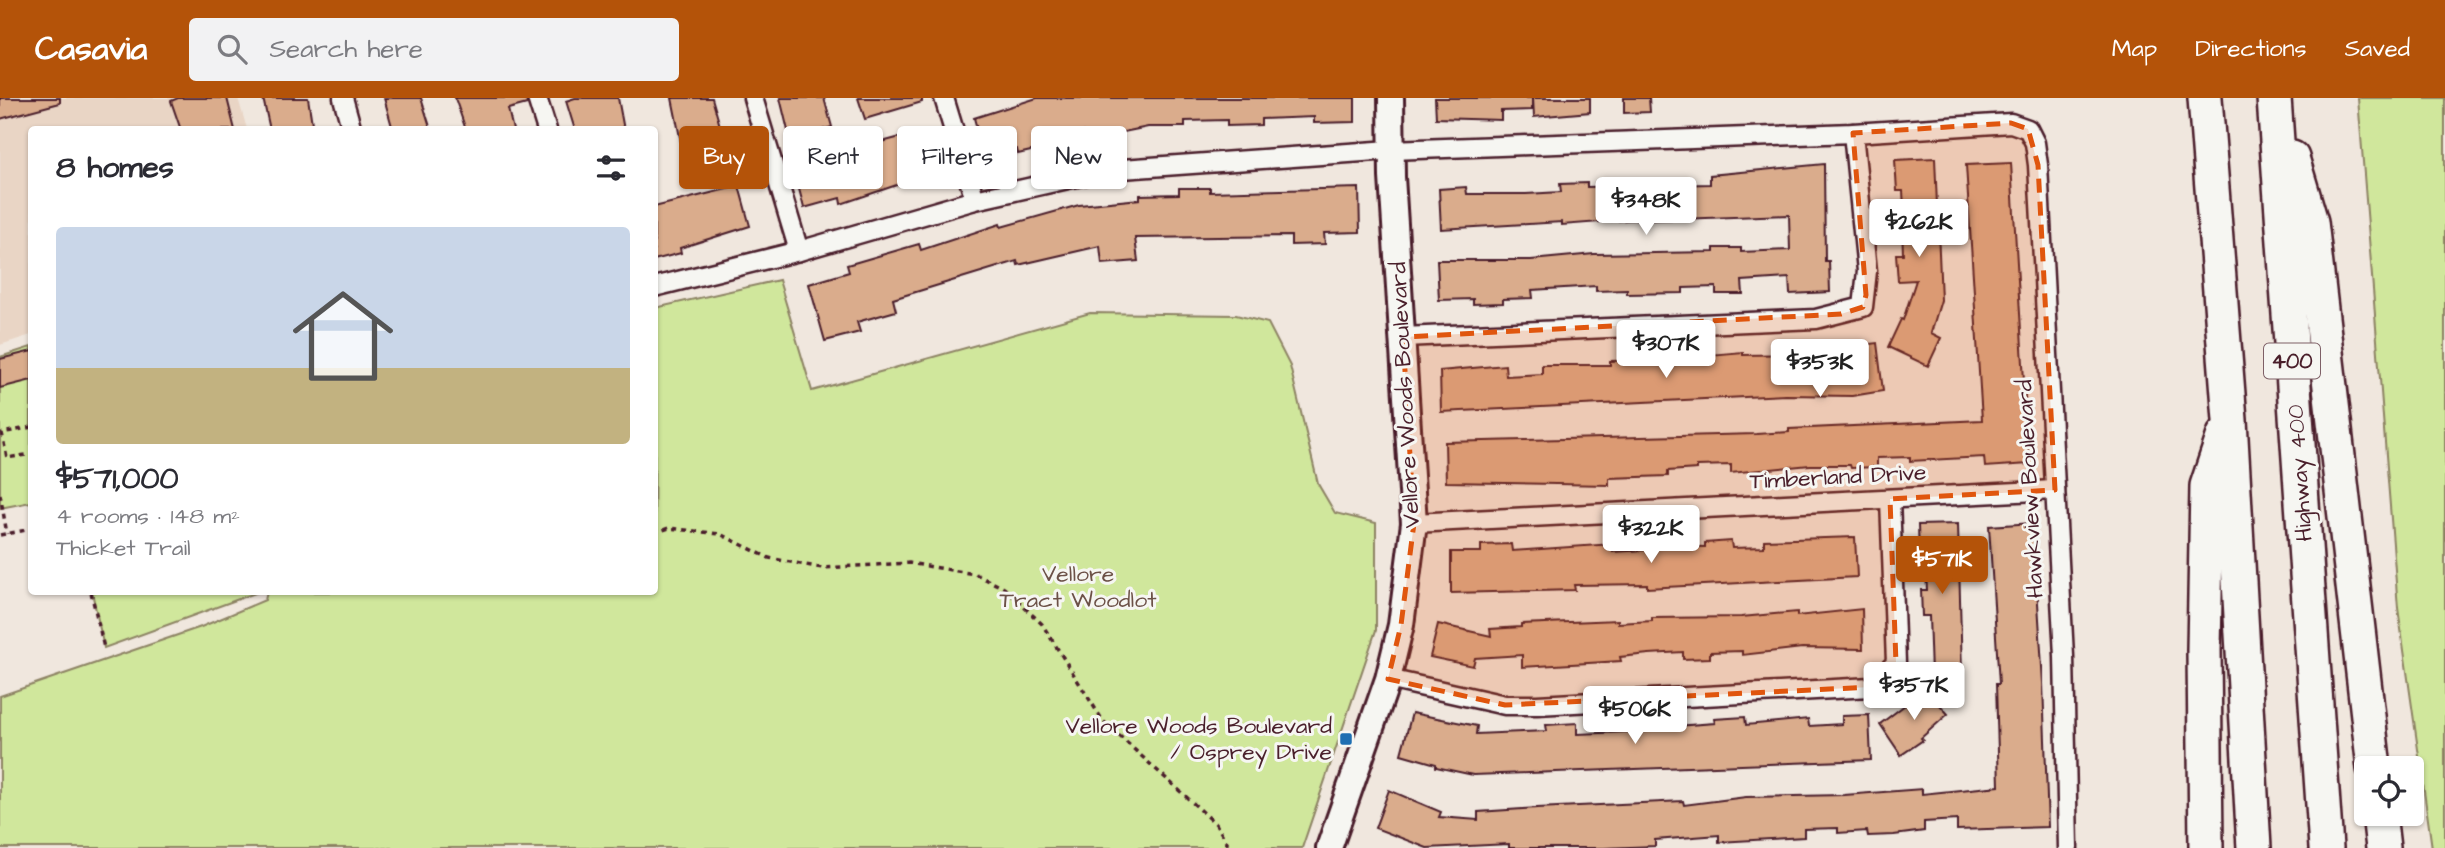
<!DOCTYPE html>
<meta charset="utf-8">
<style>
:root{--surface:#fff;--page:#f2f2f3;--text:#2b2b33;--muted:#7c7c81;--line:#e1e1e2;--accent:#b45309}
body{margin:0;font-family:"Architects Daughter",sans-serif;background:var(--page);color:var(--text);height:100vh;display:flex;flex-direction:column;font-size:26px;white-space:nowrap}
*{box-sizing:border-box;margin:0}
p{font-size:23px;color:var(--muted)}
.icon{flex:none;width:38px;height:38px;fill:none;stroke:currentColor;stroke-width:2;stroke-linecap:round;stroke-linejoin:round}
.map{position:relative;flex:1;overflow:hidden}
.side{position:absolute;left:28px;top:28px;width:630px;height:469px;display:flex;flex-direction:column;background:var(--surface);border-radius:7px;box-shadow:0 2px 5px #0004}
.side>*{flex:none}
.top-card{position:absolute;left:679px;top:28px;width:665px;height:63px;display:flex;gap:14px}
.tools{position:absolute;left:2354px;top:658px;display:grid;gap:14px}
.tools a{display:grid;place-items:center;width:70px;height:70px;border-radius:7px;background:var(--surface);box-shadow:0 2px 5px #0004;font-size:35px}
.price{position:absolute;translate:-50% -60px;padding:0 16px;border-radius:7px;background:#fff;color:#222;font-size:23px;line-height:46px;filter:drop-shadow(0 2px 4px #0008)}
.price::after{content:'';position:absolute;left:50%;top:42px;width:21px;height:16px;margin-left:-10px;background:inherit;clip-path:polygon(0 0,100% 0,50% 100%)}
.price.current{background:var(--accent);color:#fff}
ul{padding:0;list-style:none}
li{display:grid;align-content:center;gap:14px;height:371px;padding:0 28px}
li+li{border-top:2px solid var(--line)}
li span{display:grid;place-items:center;height:217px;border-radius:7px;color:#555}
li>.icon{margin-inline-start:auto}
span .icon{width:126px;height:126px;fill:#fffc;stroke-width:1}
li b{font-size:30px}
h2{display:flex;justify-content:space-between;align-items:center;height:84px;padding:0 28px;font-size:30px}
.tag{padding:0 24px;border-radius:7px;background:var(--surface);box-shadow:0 2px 5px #0004;font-size:24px;line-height:63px}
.tag.current{background:var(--accent);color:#fff}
header{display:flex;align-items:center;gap:42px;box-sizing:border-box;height:98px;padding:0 35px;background:var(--accent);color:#fff}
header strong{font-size:33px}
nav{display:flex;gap:38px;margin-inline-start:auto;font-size:24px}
.search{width:490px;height:63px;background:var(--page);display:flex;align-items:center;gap:18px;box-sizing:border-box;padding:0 24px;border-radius:7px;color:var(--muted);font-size:26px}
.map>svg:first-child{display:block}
.built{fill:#e9d5c5}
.green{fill:#d0e79c;stroke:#8d8364;stroke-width:2}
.building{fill:#daac8c;stroke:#4a1f2b;stroke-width:2}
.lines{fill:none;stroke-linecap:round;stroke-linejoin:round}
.street-casing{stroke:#4a1f2b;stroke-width:23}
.secondary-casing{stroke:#4a1f2b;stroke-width:30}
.highway-casing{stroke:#4a1f2b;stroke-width:38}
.path{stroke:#4a1f2b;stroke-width:3.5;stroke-dasharray:5 5;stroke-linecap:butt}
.street{stroke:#f6f6f2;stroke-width:18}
.secondary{stroke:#f6f6f2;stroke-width:24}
.highway{stroke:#f6f6f2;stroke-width:33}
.marked{fill:#e0560e;fill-opacity:0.2;stroke:#e0560e;stroke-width:5;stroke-dasharray:14 9;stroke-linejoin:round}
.poi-dot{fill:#1f6fb2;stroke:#f6f6f2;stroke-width:2.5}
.labels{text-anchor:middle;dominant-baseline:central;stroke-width:6;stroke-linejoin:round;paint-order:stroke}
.shield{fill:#f6f6f2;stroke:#7e6067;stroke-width:2}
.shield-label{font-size:21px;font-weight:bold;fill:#4a1f2b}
.street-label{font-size:23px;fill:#4a1f2b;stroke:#f6f6f2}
.park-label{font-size:23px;fill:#6c5147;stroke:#f6f6f2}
.poi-label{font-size:23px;fill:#4a1f2b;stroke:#f6f6f2;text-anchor:end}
</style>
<header>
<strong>Casavia</strong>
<div class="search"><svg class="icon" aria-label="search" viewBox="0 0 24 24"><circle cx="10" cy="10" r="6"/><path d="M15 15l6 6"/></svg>Search here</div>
<nav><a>Map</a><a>Directions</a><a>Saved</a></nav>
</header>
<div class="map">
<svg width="2445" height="750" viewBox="0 0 2445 750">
<rect width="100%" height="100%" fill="#f0e7de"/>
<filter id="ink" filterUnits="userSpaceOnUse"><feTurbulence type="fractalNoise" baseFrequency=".0143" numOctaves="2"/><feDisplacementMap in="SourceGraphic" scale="14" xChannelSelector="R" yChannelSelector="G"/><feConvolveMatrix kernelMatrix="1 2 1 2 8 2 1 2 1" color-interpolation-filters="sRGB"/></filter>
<g filter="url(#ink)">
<path class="built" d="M0,0H238L247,31L32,32L31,237L0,247Z"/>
<g class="green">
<path d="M2358,0H2445V750H2432L2398,510Z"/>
<path d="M779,182L812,293L1090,215L1236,217L1268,225L1290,268L1318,386L1335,415L1376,425V532L1302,750H0V598L201,529L265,502L267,494H654L655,210Z"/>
<path d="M31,249V404L0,410V259Z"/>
<path d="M92,494H258L104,550Z"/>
</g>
<g class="building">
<path d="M0,0H60V5L0,21Z"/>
<path d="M178,0H227L235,32H181L171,3Z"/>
<path d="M263,0H308L313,32H270Z"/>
<path d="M384,0H421L431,32H393Z"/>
<path d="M455,0H526L527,6L508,11L513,32H466Z"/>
<path d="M575,0H618L624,32H575L566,3Z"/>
<path d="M672,0H712L720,28L715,29L723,59L686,69Z"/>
<path d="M780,0H824L832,29L790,41Z"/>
<path d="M858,0H922V4L865,21Z"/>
<path d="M1037,0H1355V24L1314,25V19L1261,21V27L1227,28V22L1185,23V29H1148L1084,42L1083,34L1047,43L1048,49L1018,56L1017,51L985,60L974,20Z"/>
<path d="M1435,0H1532V12L1501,13V22L1436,20Z"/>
<path d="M1533,0H1590V14L1534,19Z"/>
<path d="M1624,0H1649L1650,14L1624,15Z"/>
<path d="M919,34L932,75L841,106L840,100L804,110L793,68Z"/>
<path d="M1935,60L1941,202L1931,235L1941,240L1928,268L1888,249L1901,221L1903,222L1916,182L1898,183L1896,156H1903L1902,127H1905L1903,93H1897L1895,62Z"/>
<path d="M2011,65L2029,366L1985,369L1984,359L1910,363V359L1877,360V369L1851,370L1850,367H1810L1731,375V367L1697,368V371L1668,373V378L1609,380V387L1446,384L1445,344L1756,336L1789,334V331L1982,322L1966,67Z"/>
<path d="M1824,66L1825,163H1829L1830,194L1790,196L1789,180L1742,183L1743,196H1716V189L1683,190V195L1627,196V192L1596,193V188L1532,192L1533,200L1503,201V205L1473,206V201L1439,202L1437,162H1531L1594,156L1714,154V150H1741V154L1790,152L1789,117L1652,122V120L1562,127V124L1441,131L1439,91L1466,89L1467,96H1526L1561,94L1560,86L1587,85V89L1710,86V77Z"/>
<path d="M739,88L750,128L680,150L681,155L654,162V109Z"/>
<path d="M1179,90H1210V94L1359,90L1360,134L1324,135L1325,146L1291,147V138L1135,140L1138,163L1102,166L1100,148L1018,167L1017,163L893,201L896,213L857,224L860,234L825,243L809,186L849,174L847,167L919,146L921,152L1000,126L1001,129L1079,107L1140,101V97L1179,96Z"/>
<path d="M1877,245L1883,293L1852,298L1786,297L1441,314L1440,273L1505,267L1506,278L1542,276V267H1610V263L1644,262V258L1675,256V260L1743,254V257L1814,256V254L1847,253L1846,249Z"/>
<path d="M32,253V282L0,290V261Z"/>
<path d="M2033,425L2043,585L2048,729L1957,732V722L1924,724V733L1894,737L1868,738L1867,733L1838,735V730L1804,731V739L1719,744V737L1655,742V748L1604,750H1509V746L1427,750L1375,730L1389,692L1441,714L1439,719L1478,722V714L1537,710L1683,703L1684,707L1746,699L1844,697L1922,691V696L1999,688L1996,586H1999L1989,428Z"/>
<path d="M1958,426L1962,576H1931L1929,518H1922L1921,492H1927L1925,458H1919L1918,427Z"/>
<path d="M1855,439L1857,479L1647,490V486L1574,487L1575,492L1451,495V454H1481V447L1511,446L1512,453L1613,446V454L1645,452V447L1705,449V445L1731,443L1732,450L1764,449V442Z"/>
<path d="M1862,511L1863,551L1802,550L1742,557V553L1710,554V560L1683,561V554L1649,556L1620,559L1621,563L1522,569V557L1475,560L1473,568L1430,559L1438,526L1491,538L1490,531L1521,529V526L1618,522V525L1652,523V520L1741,519L1797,514V518Z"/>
<path d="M1926,591L1948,616L1921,640L1923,642L1901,657L1880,626Z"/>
<path d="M1412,615L1477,628L1476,636L1547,633L1546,627L1577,625V636L1648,633V630L1715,625L1714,621L1745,619L1746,627L1808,621L1809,628L1842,626V618L1869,617L1871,662L1473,677L1436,669V666L1401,656Z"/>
</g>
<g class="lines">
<g class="street-casing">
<g id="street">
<path d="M343,0L352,32"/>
<path d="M537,0L547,32"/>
<path d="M753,0L799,153"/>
<path d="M944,0L975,102"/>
<path d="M654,189L799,153L975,102L1108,72L1391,52L1853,35L2011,25L2028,31L2035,45L2038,67L2064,558L2068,750"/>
<path d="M1403,239L1816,221L1863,209L1867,173L1853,35"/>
<path d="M1414,425L2055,392"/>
<path d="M1388,581L1505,607H1537L1871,589L1896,565L1890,401"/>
</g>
</g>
<g class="secondary-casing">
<path id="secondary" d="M1329,750L1388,581L1401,527L1414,425L1392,79L1391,0"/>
</g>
<g class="highway-casing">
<g id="highway">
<path d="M2205,0L2230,322L2254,750"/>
<path d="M2274,0L2326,750"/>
<path d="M2292,60L2311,124L2374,670"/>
<path d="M2379,716L2383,750"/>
<path d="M2206,750L2204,552L2207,388L2224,337"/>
</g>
</g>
<g class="path">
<path d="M32,329L2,335L7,360L32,356"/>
<path d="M0,396L7,436"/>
<path d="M654,435L669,430L720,436L769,460L822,470L909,465L975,476L1004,490L1042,526L1103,623L1216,726L1230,750"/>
<path d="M0,437L32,431"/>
<path d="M91,494L104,550"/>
</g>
<use href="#street" class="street"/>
<use href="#secondary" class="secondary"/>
<use href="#highway" class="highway"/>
</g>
</g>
<path class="marked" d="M2011,25L2028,31L2038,67L2055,392L1890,401L1896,565L1871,589L1505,607L1388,581L1401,527L1414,425L1403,239L1841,216L1863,209L1866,197L1853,35Z"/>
<rect class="poi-dot" x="1339" y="634" width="14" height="14" rx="3.5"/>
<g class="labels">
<rect class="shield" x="2264" y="245.5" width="56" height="35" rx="5"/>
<g class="shield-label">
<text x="2292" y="263">400</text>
</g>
<g class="street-label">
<text transform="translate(1405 297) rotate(-93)">Vellore Woods Boulevard</text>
<text transform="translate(2300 375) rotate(-94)">Highway 400</text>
<text transform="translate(1838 379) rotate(-3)">Timberland Drive</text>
<text transform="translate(2030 391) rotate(-93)">Hawkview Boulevard</text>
</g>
<g class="park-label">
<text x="1078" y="476">Vellore<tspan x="1078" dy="26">Tract Woodlot</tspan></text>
</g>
<g class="poi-label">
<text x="1332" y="628">Vellore Woods Boulevard<tspan x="1332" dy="26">/ Osprey Drive</tspan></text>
</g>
</g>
</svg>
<div class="tools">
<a><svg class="icon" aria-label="locate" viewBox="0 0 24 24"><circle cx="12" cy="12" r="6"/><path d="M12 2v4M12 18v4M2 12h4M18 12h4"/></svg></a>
</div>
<b class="price" style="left:1646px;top:139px">$348K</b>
<b class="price" style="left:1919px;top:161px">$262K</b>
<b class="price" style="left:1666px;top:282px">$307K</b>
<b class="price" style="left:1820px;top:301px">$353K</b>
<b class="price" style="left:1651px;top:467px">$322K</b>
<b class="price current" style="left:1942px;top:498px">$571K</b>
<b class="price" style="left:1914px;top:624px">$357K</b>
<b class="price" style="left:1635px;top:648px">$506K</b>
<div class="top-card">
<a class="tag current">Buy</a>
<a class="tag">Rent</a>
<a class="tag">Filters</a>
<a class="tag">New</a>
</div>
<section class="side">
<h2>8 homes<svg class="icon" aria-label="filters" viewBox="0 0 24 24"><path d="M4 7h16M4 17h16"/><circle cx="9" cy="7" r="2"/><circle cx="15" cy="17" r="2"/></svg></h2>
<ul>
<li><span style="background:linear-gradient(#c9d6e8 65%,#c2b280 0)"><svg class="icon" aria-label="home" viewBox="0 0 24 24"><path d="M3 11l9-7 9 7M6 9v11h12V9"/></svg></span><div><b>$571,000</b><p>4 rooms · 148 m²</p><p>Thicket Trail</p></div></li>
</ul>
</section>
</div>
